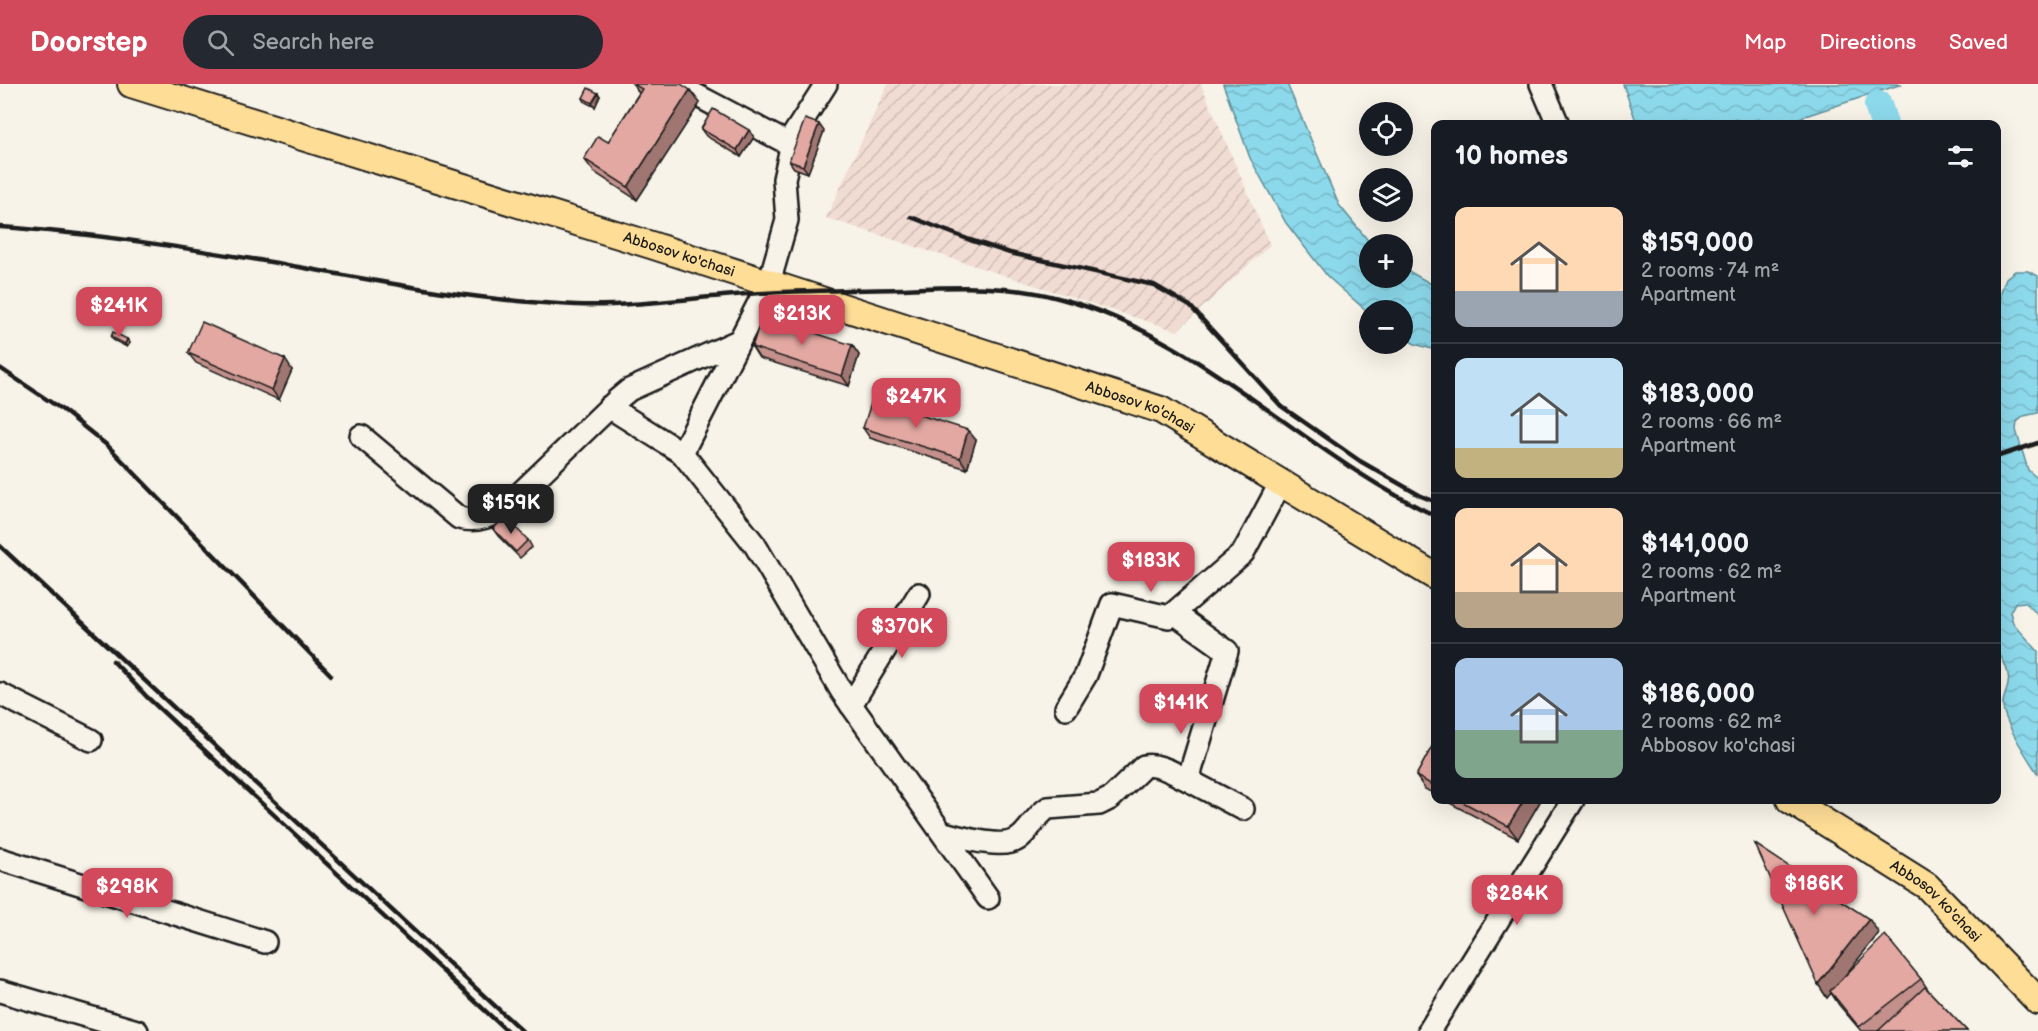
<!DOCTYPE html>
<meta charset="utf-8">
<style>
:root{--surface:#171b24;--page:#242831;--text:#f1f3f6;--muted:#9ea1a6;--line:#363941;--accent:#d1495b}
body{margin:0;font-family:"Balsamiq Sans",sans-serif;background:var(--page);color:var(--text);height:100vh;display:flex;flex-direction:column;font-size:22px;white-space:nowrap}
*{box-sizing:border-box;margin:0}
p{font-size:20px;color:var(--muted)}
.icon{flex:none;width:33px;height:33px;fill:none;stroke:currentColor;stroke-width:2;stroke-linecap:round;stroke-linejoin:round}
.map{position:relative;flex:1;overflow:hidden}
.sheet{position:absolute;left:1431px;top:36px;width:570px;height:684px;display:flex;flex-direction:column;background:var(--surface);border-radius:12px;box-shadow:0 6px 24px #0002}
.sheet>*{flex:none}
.tools{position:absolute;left:1359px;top:18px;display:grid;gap:12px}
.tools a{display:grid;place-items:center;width:54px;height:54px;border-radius:50%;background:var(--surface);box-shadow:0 6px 24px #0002;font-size:30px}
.price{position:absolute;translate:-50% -51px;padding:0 14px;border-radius:12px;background:var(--accent);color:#fff;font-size:20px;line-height:39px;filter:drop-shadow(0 2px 3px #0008)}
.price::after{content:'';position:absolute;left:50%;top:36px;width:18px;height:14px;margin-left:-9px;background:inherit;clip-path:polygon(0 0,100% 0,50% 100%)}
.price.selected{background:#222;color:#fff}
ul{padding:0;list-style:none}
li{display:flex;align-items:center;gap:18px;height:150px;padding:0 24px}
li+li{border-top:2px solid var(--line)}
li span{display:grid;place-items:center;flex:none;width:168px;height:120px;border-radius:12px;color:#555}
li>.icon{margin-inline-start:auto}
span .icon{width:72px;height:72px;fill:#fffc;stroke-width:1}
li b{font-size:26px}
h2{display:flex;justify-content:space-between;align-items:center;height:72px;padding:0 24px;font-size:26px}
header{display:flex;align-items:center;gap:36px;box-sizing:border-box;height:84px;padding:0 30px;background:var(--accent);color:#fff}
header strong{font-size:28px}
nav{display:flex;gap:33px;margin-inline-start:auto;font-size:21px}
.search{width:420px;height:54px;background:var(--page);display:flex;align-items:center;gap:15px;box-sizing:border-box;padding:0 21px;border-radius:33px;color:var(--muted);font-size:22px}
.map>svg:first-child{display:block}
.industrial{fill:url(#industrial-furrows)}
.water{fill:url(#water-waves);stroke:#5f8d98;stroke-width:1.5}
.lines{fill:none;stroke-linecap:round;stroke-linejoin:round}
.river{stroke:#8cd9eb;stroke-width:28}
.minor-casing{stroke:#1c1c1c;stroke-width:26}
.major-casing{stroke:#1c1c1c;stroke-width:30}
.minor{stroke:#f7f3e8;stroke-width:21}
.major{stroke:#fedd96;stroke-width:26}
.rail{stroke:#1c1c1c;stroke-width:4.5}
.wall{fill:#c3908b;stroke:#1c1c1c;stroke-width:1.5}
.shaded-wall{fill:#9f7671;stroke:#1c1c1c;stroke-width:1.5}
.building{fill:#e3a8a2;stroke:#1c1c1c;stroke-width:1.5}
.labels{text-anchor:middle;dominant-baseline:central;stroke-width:5;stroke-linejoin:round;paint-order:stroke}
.street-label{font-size:15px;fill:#1c1c1c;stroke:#f7f3e8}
</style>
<header>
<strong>Doorstep</strong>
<div class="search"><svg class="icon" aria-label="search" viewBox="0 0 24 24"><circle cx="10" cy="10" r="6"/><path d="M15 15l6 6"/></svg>Search here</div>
<nav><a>Map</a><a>Directions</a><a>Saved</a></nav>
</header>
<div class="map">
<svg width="2038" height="947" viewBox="0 0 2038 947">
<defs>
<pattern id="industrial-furrows" width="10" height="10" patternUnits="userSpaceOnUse" patternTransform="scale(1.5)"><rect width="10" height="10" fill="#f1dcd3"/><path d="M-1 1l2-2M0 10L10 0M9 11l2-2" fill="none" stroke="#cebcb5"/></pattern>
<pattern id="water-waves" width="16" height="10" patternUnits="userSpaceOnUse" patternTransform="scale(1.5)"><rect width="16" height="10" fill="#8cd9eb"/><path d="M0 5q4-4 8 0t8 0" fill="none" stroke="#78bac9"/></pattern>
</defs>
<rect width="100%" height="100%" fill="#f7f3e8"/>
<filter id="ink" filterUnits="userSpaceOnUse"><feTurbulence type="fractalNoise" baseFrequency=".0167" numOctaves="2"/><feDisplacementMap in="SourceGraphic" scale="12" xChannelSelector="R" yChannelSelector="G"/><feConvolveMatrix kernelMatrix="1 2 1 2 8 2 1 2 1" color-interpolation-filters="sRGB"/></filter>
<g filter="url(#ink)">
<path class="industrial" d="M888,0H1201L1270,161L1177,247L826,134Z"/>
<g class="water">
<path d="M1223,0H1287L1339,121L1371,160L1370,194H1402L1403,184L1435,202V266L1415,260L1403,253L1402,226H1370L1369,229L1328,193L1286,139L1250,74Z"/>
<path d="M1623,0H1902L1781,40H1637Z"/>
<path d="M2015,187H2028L2038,192V329L2024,332L2017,338L2016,346L2028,386L2038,395V531L2025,518L2015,519L2010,528L2013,539L2038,567V690C2028,675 2005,640 2003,623C2002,613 2007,609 2008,600C2011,588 2003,575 1996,565L1997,283L2001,281V208L2006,194Z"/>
</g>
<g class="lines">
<path class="river" d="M1878,21L1884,40"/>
<g class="minor-casing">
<g id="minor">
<path d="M675,0L791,61"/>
<path d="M1541,0L1558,40"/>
<path d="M609,323L682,369L755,461L842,608L988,814"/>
<path d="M361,352L459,434C479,439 492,432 508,421L617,316L629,306L740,256"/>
<path d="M682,369L769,199L787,136L784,95L794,50L826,0"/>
<path d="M1174,529L1227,567L1188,696L1243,725"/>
<path d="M0,610L91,656"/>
<path d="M851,621L919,510"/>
<path d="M1066,624L1086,591L1112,520L1169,533L1243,469L1281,398"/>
<path d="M943,749C960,753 1002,766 1018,755C1030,747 1035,732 1048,724L1099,720L1111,714L1144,682C1159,679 1175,690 1188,696"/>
<path d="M0,775L265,858"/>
<path d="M0,907L137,947"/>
<path d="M1429,947L1573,716"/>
</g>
</g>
<g class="major-casing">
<g id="major">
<path id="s1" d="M131,0L651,161L1161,326L1436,493"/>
<path id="s2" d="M1790,716L1927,802L2038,917"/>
</g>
</g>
<use href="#minor" class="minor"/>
<use href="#major" class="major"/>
<g class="rail">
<path d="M911,133L970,156L1010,169L1154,201L1190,222L1281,322L1360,377L1421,412L1436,418"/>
<path d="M0,143C93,149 186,164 277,179C375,197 476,217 576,221C639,223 702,212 764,209C810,206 855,206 900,205C953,203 1007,200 1058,214C1201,251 1304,371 1436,432"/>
<path d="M0,284L64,327L108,362L331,591"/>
<path d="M1996,373L2038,359"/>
<path d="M0,462L522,947"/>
<path d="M113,577L147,613L507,947"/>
</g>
</g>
<g class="wall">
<path d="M633,0L700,19L637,116L594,88L584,75L608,58L639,9Z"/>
<path d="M598,9L600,12L595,23L585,18L583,14Z"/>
<path d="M701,45L754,53L741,73L706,52Z"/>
<path d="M824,47L808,89L794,84L789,77Z"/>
<path d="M111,253L127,255L130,259L127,263L113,256Z"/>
<path d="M852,261L859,271L849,302L759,274L752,263Z"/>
<path d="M188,269L292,286L279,316L196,279Z"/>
<path d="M863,344L976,356L967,385L870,354Z"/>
<path d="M493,445L528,456L532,463L520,474L498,452Z"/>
<path d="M1436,655V711L1425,705L1416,692Z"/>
<path d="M1444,716H1541L1518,755Z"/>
<path d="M1879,849L1841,896L1921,895L1929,907L1967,947H1861L1839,921L1831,909L1827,914L1818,900Z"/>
</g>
<g class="shaded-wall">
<path d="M690,6L700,19L637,116L628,103Z"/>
<path d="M598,9L600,12L595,23L592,19Z"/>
<path d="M819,40L824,47L808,89L803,82Z"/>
<path d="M749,46L754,53L741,73L737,66Z"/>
<path d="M127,255L130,259L127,263L125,260Z"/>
<path d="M852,261L859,271L849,302L842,292Z"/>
<path d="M285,275L292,286L279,316L272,306Z"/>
<path d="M968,346L976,356L967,385L960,374Z"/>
<path d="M1524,716H1541L1518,755L1508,742Z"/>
<path d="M1869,835L1879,849L1827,914L1818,900Z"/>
</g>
<g class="building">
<path d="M633,0H681L690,6L628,103L584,75L598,52L608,58L642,5Z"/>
<path d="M588,4L598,9L592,19L583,14Z"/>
<path d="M713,25L749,46L737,66L701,45Z"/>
<path d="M805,35L819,40L803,82L789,77Z"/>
<path d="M762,232L852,261L842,292L752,263Z"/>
<path d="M202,238L285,275L272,306L188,269Z"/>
<path d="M113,248L127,255L125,260L111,253Z"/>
<path d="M872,316L968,346L960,374L863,344Z"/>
<path d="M505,433L528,456L516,468L493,445Z"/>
<path d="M1436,655V703L1416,692Z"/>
<path d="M1459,716H1524L1508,742Z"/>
<path d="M1755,760L1869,835L1818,900Z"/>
<path d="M1885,851L1921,895L1859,943L1830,907Z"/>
<path d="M1925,903L1967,947H1878Z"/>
</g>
</g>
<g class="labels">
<g class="street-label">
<text stroke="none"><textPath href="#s1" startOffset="574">Abbosov ko'chasi</textPath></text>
<text stroke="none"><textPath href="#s1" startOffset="1060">Abbosov ko'chasi</textPath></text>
<text stroke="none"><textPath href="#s2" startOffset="178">Abbosov ko'chasi</textPath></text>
</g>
</g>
</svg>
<div class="tools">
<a><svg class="icon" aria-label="locate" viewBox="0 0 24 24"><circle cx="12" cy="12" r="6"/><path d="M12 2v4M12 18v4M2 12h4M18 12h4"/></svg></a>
<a><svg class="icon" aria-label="layers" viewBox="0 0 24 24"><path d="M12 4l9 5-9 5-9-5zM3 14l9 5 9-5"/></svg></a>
<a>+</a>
<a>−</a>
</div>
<b class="price" style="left:119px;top:254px">$241K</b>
<b class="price" style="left:802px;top:262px">$213K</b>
<b class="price" style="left:916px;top:345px">$247K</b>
<b class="price selected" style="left:511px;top:451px">$159K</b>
<b class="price" style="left:1151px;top:509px">$183K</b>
<b class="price" style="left:902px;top:575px">$370K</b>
<b class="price" style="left:1181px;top:651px">$141K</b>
<b class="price" style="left:1814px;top:832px">$186K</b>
<b class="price" style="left:127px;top:835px">$298K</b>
<b class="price" style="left:1517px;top:842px">$284K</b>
<section class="sheet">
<h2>10 homes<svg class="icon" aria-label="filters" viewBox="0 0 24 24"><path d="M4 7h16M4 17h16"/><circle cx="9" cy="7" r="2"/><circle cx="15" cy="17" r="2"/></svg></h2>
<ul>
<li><span style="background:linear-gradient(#ffd9b3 70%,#9aa5b1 0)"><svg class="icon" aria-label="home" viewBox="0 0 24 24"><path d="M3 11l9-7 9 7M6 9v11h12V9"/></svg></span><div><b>$159,000</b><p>2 rooms · 74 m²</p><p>Apartment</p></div></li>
<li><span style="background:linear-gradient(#bfe0f5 75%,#c2b280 0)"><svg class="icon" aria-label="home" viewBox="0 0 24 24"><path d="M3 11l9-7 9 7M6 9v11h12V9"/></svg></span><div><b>$183,000</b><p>2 rooms · 66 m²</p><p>Apartment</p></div></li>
<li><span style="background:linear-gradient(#ffd9b3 70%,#b9a48a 0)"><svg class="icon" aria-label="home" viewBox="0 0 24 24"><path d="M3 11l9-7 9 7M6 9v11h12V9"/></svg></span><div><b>$141,000</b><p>2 rooms · 62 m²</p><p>Apartment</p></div></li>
<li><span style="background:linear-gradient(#a9c7e8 60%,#7fa58c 0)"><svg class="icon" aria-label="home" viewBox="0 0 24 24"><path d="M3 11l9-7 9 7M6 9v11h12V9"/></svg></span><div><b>$186,000</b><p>2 rooms · 62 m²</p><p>Abbosov ko'chasi</p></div></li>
</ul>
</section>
</div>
